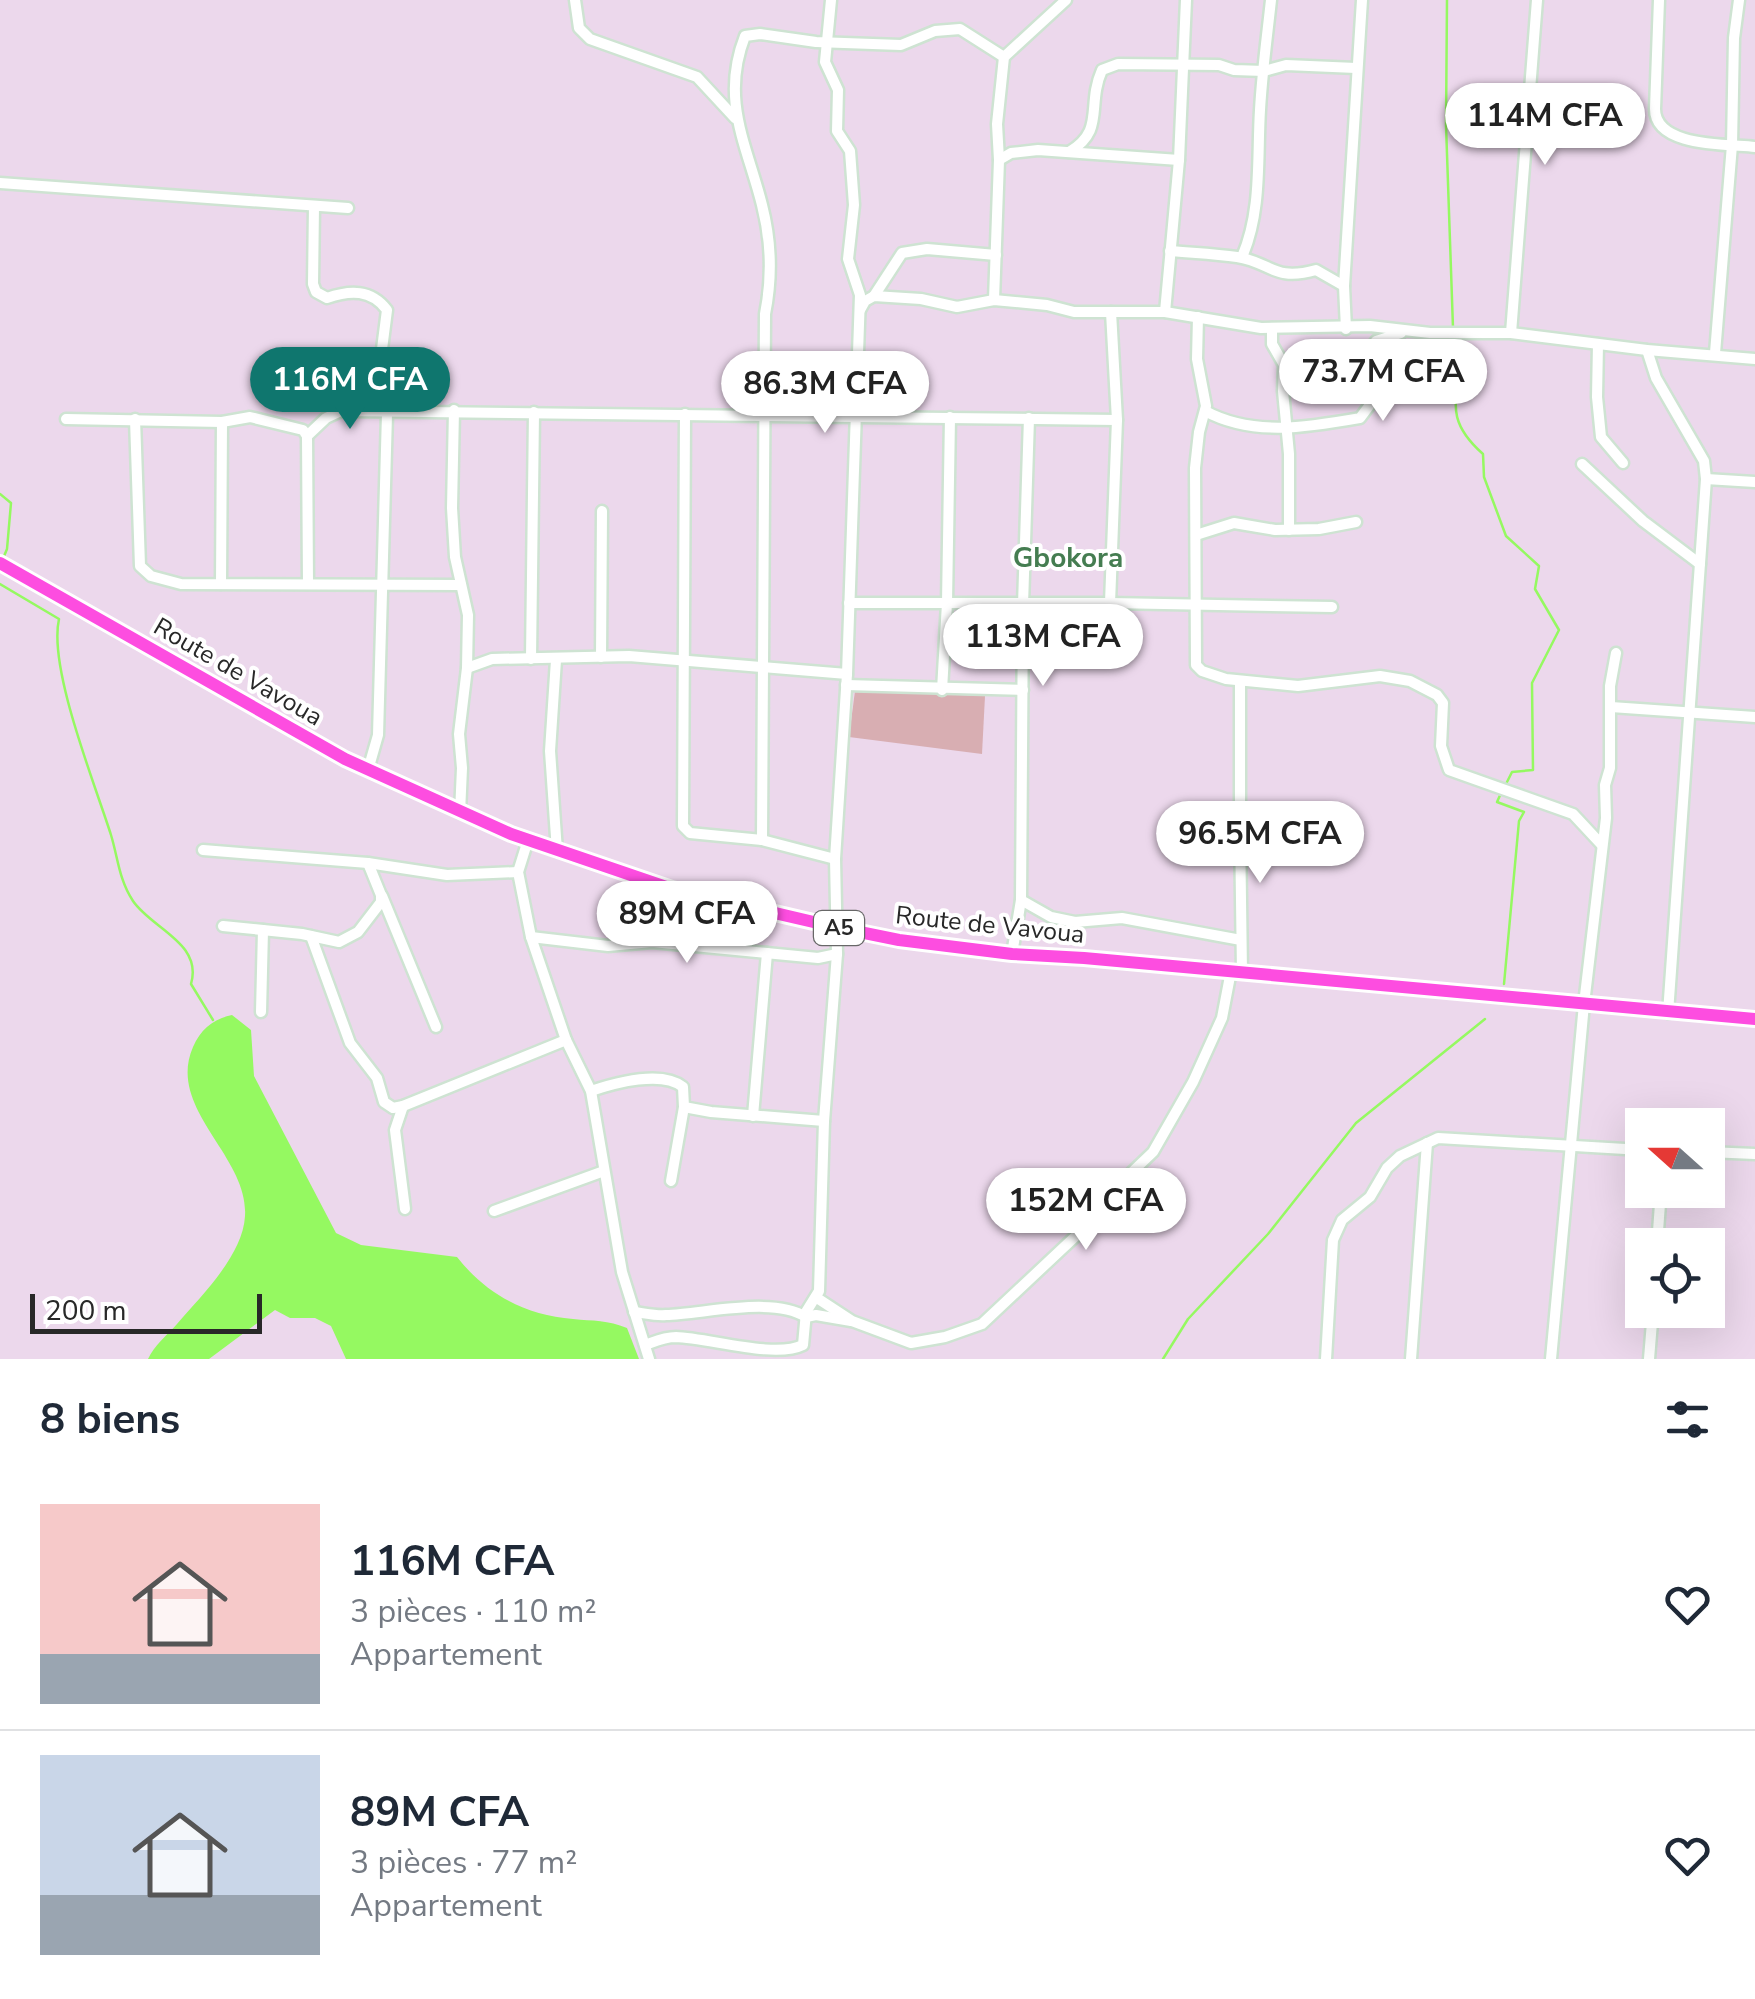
<!DOCTYPE html>
<html lang="fr">
<meta charset="utf-8">
<style>
:root{--surface:#fff;--page:#f2f2f3;--text:#1f2937;--muted:#747a83;--line:#e0e1e3;--accent:#0f766e}
body{margin:0;font-family:"Nunito Sans",sans-serif;background:var(--page);color:var(--text);height:100vh;display:flex;flex-direction:column;font-size:38px;white-space:nowrap}
*{box-sizing:border-box;margin:0}
p{font-size:32px;color:var(--muted)}
.icon{flex:none;width:55px;height:55px;fill:none;stroke:currentColor;stroke-width:2;stroke-linecap:round;stroke-linejoin:round}
.map{position:relative;height:1359px;overflow:hidden}
.drawer{display:flex;flex-direction:column;background:var(--surface);flex:1}
.drawer>*{flex:none}
.needle{width:65px;rotate:291deg}
.tools{position:absolute;left:1625px;top:1108px;display:grid;gap:20px}
.tools a{display:grid;place-items:center;width:100px;height:100px;border-radius:0px;background:var(--surface);box-shadow:0 10px 40px #0002;font-size:50px}
.scale{position:absolute;left:30px;bottom:25px;width:232px;box-sizing:border-box;padding-left:10px;border:5px solid #282828;border-top:0;font-size:28px;line-height:35px;white-space:nowrap;color:#282828;-webkit-text-stroke:8px #fff;paint-order:stroke}
.price{position:absolute;translate:-50% -85px;padding:0 22px;border-radius:35px;background:#fff;color:#222;font-size:32px;line-height:65px;filter:drop-shadow(0 2px 5px #0008)}
.price::after{content:'';position:absolute;left:50%;top:60px;width:30px;height:22px;margin-left:-15px;background:inherit;clip-path:polygon(0 0,100% 0,50% 100%)}
.price.current{background:var(--accent);color:#fff}
ul{padding:0;list-style:none}
li{display:flex;align-items:center;gap:30px;height:250px;padding:0 40px}
li+li{border-top:2px solid var(--line)}
li span{display:grid;place-items:center;flex:none;width:280px;height:200px;border-radius:0px;color:#555}
li>.icon{margin-inline-start:auto}
span .icon{width:120px;height:120px;fill:#fffc;stroke-width:1}
li b{font-size:42px}
h2{display:flex;justify-content:space-between;align-items:center;height:120px;padding:0 40px;font-size:42px}
.map>svg:first-child{display:block}
.cemetery{fill:#d8aeb2}
.water{fill:#95f961}
.lines{fill:none;stroke-linecap:round;stroke-linejoin:round}
.stream{stroke:#95f961;stroke-width:2.5}
.minor-casing{stroke:#cee3d2;stroke-width:15}
.major-casing{stroke:#fff;stroke-width:18}
.minor{stroke:#fff;stroke-width:10}
.major{stroke:#fd4de0;stroke-width:12}
.labels{text-anchor:middle;dominant-baseline:central;stroke-width:8;stroke-linejoin:round;paint-order:stroke}
.shield{fill:#fff;stroke:#686868;stroke-width:2.5}
.shield-label{font-size:22px;font-weight:bold;fill:#282828}
.street-label{font-size:25px;fill:#282828;stroke:#fff}
.neighbourhood-label{font-size:28px;font-weight:bold;fill:#457d51;stroke:#fff}
</style>
<div class="map">
<svg width="1755" height="1359" viewBox="0 0 1755 1359">
<rect width="100%" height="100%" fill="#ecd8ec"/>
<path class="cemetery" d="M855,691L985,696L982,754L849,737Z"/>
<path class="water" d="M232,1015L251,1030L254,1076L336,1233L361,1245L457,1257C486,1294 525,1315 573,1319C593,1321 608,1320 627,1328L639,1359H346L331,1326L315,1318H290L275,1310L209,1359H148C154,1346 167,1335 177,1324C202,1295 243,1255 245,1216C249,1156 166,1109 193,1047C201,1029 213,1019 232,1015Z"/>
<g class="lines">
<g class="stream">
<path d="M1447,0L1446,125L1453,328"/>
<path d="M1456,336C1474,386 1430,407 1483,454L1484,477L1506,536L1539,566L1535,589L1559,630L1532,683L1533,770L1512,772L1506,784"/>
<path d="M0,494L11,503L7,549L2,561"/>
<path d="M0,584L59,619C48,668 95,784 111,835C118,858 119,880 133,901C152,929 203,943 191,984L213,1020"/>
<path d="M1502,791L1497,802L1524,812L1519,821L1504,984"/>
<path d="M1163,1359L1188,1319L1268,1234L1356,1123L1485,1019"/>
</g>
<g class="minor-casing">
<g id="minor">
<path d="M575,0L579,28L590,39L697,77L735,118"/>
<path d="M1659,0L1655,109C1655,147 1726,144 1755,147"/>
<path d="M1069,152C1106,130 1086,106 1102,70L1118,64L1219,65L1234,70L1264,71L1286,65L1356,68"/>
<path d="M999,160L1011,153L1038,150L1179,160"/>
<path d="M0,183L348,208"/>
<path d="M314,206L313,284L316,292L327,298C350,290 371,289 387,310L381,357L387,414L378,735L368,770"/>
<path d="M1170,251C1192,253 1215,254 1237,257C1271,262 1273,282 1316,270L1344,286"/>
<path d="M1242,257C1262,211 1257,159 1260,110C1262,73 1267,37 1271,0"/>
<path d="M874,296L902,253L927,249L996,255"/>
<path d="M994,300L999,160L997,124L1004,57L1066,0"/>
<path d="M860,310L865,301L874,296L921,299L957,307L994,300L1047,305L1074,312H1165L1261,328L1370,326L1430,333H1511L1647,350L1755,359"/>
<path d="M1165,312L1179,160L1186,0"/>
<path d="M1198,317L1197,359L1206,406L1199,432L1195,468L1196,665L1202,671L1226,679L1298,686L1380,676L1410,681L1437,695L1443,703L1441,746L1449,770L1573,814L1601,844"/>
<path d="M1272,328V344L1284,365L1283,391L1289,454V530"/>
<path d="M1346,329L1344,286L1362,0"/>
<path d="M1511,333L1537,0"/>
<path d="M1598,344L1597,397L1601,437L1623,463"/>
<path d="M1647,350L1656,378L1704,461L1706,479L1668,1013"/>
<path d="M1715,353L1732,145L1734,38L1739,0"/>
<path d="M454,410L452,508L455,557L468,615L467,668L459,734L462,768L460,813"/>
<path d="M1205,411C1253,437 1309,427 1360,418L1369,406L1371,348L1376,341L1401,333"/>
<path d="M685,414L683,826L690,833L762,840"/>
<path d="M66,419L222,422L250,417L303,430L307,436L308,583"/>
<path d="M135,419L140,566L151,576L181,584L461,585"/>
<path d="M307,436L326,418L341,411L1117,420"/>
<path d="M1582,464L1643,521L1700,564"/>
<path d="M1706,479L1755,482"/>
<path d="M1196,535L1234,523L1275,530L1319,529L1356,522"/>
<path d="M221,584L222,422"/>
<path d="M849,603H1110L1332,607"/>
<path d="M1110,603L1117,420L1111,312"/>
<path d="M601,657L602,511"/>
<path d="M531,659L534,412"/>
<path d="M556,660L550,751L557,851"/>
<path d="M467,668L492,659L629,656L847,674"/>
<path d="M846,685L1023,690"/>
<path d="M942,690L947,603L950,417"/>
<path d="M1611,707L1755,717"/>
<path d="M1240,827V681"/>
<path d="M528,840L518,872L531,937L566,1040L591,1091L622,1272L649,1359"/>
<path d="M203,850L368,863L447,875L518,872"/>
<path d="M835,859L762,840L765,314C772,279 771,240 762,205C747,145 720,100 745,36L760,34L816,42L901,45L935,31L960,29L1004,57"/>
<path d="M382,896L436,1027"/>
<path d="M1021,900L1051,917L1075,922L1122,918L1241,940"/>
<path d="M223,926L302,934L339,942L358,932L381,902V895L368,863"/>
<path d="M311,936L350,1043L377,1078L384,1102L393,1108L403,1106L566,1040"/>
<path d="M531,937L608,946L652,942L818,958L837,954"/>
<path d="M1012,954L1021,900L1023,605L1029,418"/>
<path d="M1242,973L1240,827L1306,826"/>
<path d="M261,1012L263,930"/>
<path d="M591,1091C615,1083 662,1070 683,1087L684,1107L711,1112L824,1121"/>
<path d="M403,1106L395,1130L405,1209"/>
<path d="M753,1116L767,953"/>
<path d="M1708,1152L1755,1154"/>
<path d="M671,1181L684,1107"/>
<path d="M494,1211L604,1171"/>
<path d="M1657,1245L1661,1190"/>
<path d="M817,1298L852,1321L911,1343L945,1337L982,1324L1112,1202L1131,1173L1153,1152L1193,1082L1222,1018L1231,971"/>
<path d="M634,1312C644,1313 655,1316 666,1315C704,1314 773,1296 806,1317L816,1315L851,1321"/>
<path d="M645,1345C656,1341 664,1337 676,1337C709,1338 775,1359 803,1345L806,1312L819,1291L824,1121L837,954L835,859L847,674L860,295L848,259L854,205L850,151L837,131L838,90L825,62L831,0"/>
<path d="M1326,1359L1333,1240L1342,1220L1370,1197L1387,1168L1400,1156L1438,1138L1642,1150"/>
<path d="M1411,1359L1427,1143"/>
<path d="M1551,1359L1584,1004L1606,818L1605,785L1610,768V686L1616,653"/>
<path d="M1649,1359L1653,1310"/>
</g>
</g>
<g class="major-casing">
<path id="major" d="M0,563L345,759L511,834L672,889L835,927L899,940L1012,954L1084,958L1755,1019"/>
</g>
<use href="#minor" class="minor"/>
<use href="#major" class="major"/>
</g>
<g class="labels">
<rect class="shield" x="814" y="911" width="50" height="34" rx="8"/>
<g class="shield-label">
<text x="839" y="928">A5</text>
</g>
<g class="street-label">
<text transform="translate(238 672) rotate(30)">Route de Vavoua</text>
<text transform="translate(990 925) rotate(6)">Route de Vavoua</text>
</g>
<g class="neighbourhood-label">
<text x="1068" y="558">Gbokora</text>
</g>
</g>
</svg>
<div class="tools">
<a><svg class="needle" viewBox="-14 -14 28 28"><path d="M0-13l5 13h-10z" fill="#e53935"/><path d="M0 13l5-13h-10z" fill="#747a83"/></svg></a>
<a><svg class="icon" aria-label="locate" viewBox="0 0 24 24"><circle cx="12" cy="12" r="6"/><path d="M12 2v4M12 18v4M2 12h4M18 12h4"/></svg></a>
</div>
<div class="scale">200 m</div>
<b class="price" style="left:1545px;top:168px">114M CFA</b>
<b class="price" style="left:1383px;top:424px">73.7M CFA</b>
<b class="price current" style="left:350px;top:432px">116M CFA</b>
<b class="price" style="left:825px;top:436px">86.3M CFA</b>
<b class="price" style="left:1043px;top:689px">113M CFA</b>
<b class="price" style="left:1260px;top:886px">96.5M CFA</b>
<b class="price" style="left:687px;top:966px">89M CFA</b>
<b class="price" style="left:1086px;top:1253px">152M CFA</b>
</div>
<section class="drawer">
<h2>8 biens<svg class="icon" aria-label="filters" viewBox="0 0 24 24"><path d="M4 7h16M4 17h16"/><circle cx="9" cy="7" r="2"/><circle cx="15" cy="17" r="2"/></svg></h2>
<ul>
<li><span style="background:linear-gradient(#f6c9c9 75%,#9aa5b1 0)"><svg class="icon" aria-label="home" viewBox="0 0 24 24"><path d="M3 11l9-7 9 7M6 9v11h12V9"/></svg></span><div><b>116M CFA</b><p>3 pièces · 110 m²</p><p>Appartement</p></div><svg class="icon" aria-label="heart" viewBox="0 0 24 24"><path d="M12 20l-8-8c-3-5 5-10 8-4 3-6 11-1 8 4z"/></svg></li>
<li><span style="background:linear-gradient(#c9d6e8 70%,#9aa5b1 0)"><svg class="icon" aria-label="home" viewBox="0 0 24 24"><path d="M3 11l9-7 9 7M6 9v11h12V9"/></svg></span><div><b>89M CFA</b><p>3 pièces · 77 m²</p><p>Appartement</p></div><svg class="icon" aria-label="heart" viewBox="0 0 24 24"><path d="M12 20l-8-8c-3-5 5-10 8-4 3-6 11-1 8 4z"/></svg></li>
</ul>
</section>
